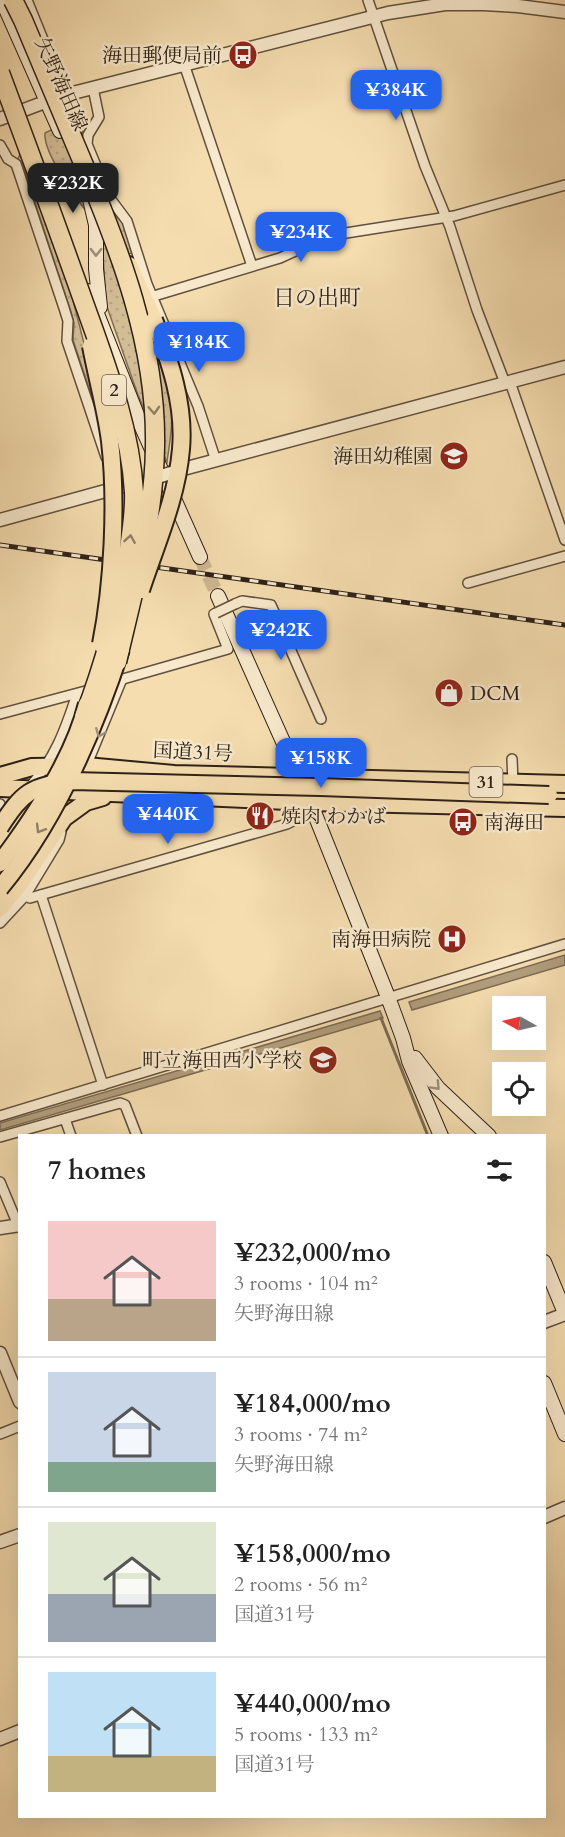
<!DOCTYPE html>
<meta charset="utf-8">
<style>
:root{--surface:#fff;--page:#f2f2f2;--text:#222;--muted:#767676;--line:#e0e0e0;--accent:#2563eb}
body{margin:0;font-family:Cardo,"Noto Serif JP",serif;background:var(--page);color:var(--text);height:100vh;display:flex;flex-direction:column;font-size:22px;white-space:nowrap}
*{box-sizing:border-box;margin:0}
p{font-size:20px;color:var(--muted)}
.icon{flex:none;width:33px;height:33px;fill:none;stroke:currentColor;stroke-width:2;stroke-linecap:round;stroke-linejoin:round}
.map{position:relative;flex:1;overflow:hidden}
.panel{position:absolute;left:18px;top:1134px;width:528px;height:684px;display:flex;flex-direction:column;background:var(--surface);border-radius:0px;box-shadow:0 6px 24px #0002}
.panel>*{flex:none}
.needle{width:39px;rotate:278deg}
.controls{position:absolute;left:492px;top:996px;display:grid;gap:12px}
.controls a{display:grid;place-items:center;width:54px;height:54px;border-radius:0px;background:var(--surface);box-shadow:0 6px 24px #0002;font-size:30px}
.price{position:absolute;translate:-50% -51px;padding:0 14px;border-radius:12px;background:var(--accent);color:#fff;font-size:20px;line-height:39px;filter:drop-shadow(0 2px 3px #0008)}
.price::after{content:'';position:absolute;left:50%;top:36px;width:18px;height:14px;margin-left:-9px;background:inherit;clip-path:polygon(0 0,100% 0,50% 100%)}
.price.selected{background:#222;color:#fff}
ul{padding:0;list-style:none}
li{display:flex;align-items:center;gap:18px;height:150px;padding:0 30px}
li+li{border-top:2px solid var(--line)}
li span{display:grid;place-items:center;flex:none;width:168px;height:120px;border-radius:0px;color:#555}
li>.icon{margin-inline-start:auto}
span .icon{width:72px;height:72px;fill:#fffc;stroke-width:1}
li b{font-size:26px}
h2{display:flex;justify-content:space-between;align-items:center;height:72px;padding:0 30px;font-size:26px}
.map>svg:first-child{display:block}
.grass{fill:url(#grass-dots);stroke:#806f56;stroke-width:1.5}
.water{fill:#b19d7c;stroke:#7d6b54;stroke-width:1.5}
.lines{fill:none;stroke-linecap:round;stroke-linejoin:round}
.stream{stroke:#7d6b54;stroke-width:3}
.secondary-tunnel{stroke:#cdb791;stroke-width:14;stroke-dasharray:14 7;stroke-linecap:butt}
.minor-casing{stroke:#60503d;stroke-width:12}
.tertiary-casing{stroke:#60503d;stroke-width:15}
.secondary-casing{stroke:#2e2117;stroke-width:16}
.trunk-casing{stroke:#2e2117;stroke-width:20}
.minor{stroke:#f8e9cc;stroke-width:9}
.tertiary{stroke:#f8e9cc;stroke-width:12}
.secondary{stroke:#f8e9cc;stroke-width:14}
.trunk{stroke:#f5ddb0;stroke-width:16}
.rail-casing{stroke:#2e2117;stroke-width:5}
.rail{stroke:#f8e9cc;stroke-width:3;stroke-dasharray:9;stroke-linecap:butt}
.minor-bridge-casing{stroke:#60503d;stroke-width:12;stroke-linecap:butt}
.tertiary-bridge-casing{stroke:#60503d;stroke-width:15;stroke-linecap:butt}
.trunk-bridge-casing{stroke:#2e2117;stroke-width:20;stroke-linecap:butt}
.motorway-bridge-casing{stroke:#2e2117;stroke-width:21;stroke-linecap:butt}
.minor-bridge{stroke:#f8e9cc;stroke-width:9}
.tertiary-bridge{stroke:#f8e9cc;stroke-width:12}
.trunk-bridge{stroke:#f5ddb0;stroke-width:16}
.motorway-bridge{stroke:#f5ddb0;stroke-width:18}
.oneway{stroke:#9d8f7b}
.oneway2{stroke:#927f64}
.labels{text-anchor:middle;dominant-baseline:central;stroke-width:5;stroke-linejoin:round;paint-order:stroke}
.shield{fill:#f8e9cc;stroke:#6b5d4d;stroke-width:1.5}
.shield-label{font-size:18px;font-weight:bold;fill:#2e2117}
.poi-label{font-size:20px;fill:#2e2117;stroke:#f8e9cc;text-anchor:end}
.street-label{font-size:20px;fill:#2e2117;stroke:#f8e9cc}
.quarter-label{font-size:22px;fill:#2e2117;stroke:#f8e9cc}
</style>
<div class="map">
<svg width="565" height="1837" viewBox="0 0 565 1837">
<defs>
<pattern id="grass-dots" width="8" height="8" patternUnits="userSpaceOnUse" patternTransform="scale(1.5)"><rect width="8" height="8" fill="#d3bd96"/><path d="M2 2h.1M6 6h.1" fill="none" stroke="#b5a281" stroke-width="1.8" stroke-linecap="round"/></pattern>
</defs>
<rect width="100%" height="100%" fill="#f5ddb0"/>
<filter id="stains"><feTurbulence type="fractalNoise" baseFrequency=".00333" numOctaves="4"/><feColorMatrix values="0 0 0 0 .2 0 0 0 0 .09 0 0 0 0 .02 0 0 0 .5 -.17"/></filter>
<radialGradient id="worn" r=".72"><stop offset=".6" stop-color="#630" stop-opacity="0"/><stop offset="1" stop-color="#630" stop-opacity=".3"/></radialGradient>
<g class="grass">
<path d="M72,120L83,131L81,140L110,210L123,223L132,253L129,254C115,238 96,224 83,207C72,191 43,152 45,133Z"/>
<path d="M21,151L64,265L89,363L96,409L73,340L74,323L71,312L22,163L18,159Z"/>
<path d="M102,237C131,293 168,351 172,416C172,432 169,447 167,462L138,395L106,304Z"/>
</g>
<g class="water">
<path d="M565,955V965L412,1010L409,1002Z"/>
<path d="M380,1011L383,1018L0,1130V1123Z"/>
</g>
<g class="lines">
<path class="stream" d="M381,1018L428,1136"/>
<path class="secondary-tunnel" d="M200,557L218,596"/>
<g class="minor-casing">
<g id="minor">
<path d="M27,0L55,69"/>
<path d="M368,0L425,166L450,227L477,310L505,383"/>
<path d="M184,64L252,266"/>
<path d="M93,88L99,117L88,135L87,144L109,197L127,221L147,284L198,406L216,461"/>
<path d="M0,145L8,159L16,164L64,308L68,321L67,341L106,457"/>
<path d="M154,296L280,258L306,246L346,233L454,216L565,185"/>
<path d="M510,382L565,540"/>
<path d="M468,583L565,556"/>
<path d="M235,604L242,601L271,605L321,719"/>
<path d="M109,683L228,649L214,614L216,613"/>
<path d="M0,714L93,689"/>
<path d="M512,759L513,783"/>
<path d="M85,769L122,679"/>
<path d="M29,788C55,758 65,731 77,694"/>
<path d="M0,804L1,822"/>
<path d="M41,895L103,1085"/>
<path d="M25,896L30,898L287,824L293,821L310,802"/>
<path d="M0,923L25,896L59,840L61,832"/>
<path d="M0,1116L565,944"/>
<path d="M65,1119L71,1136"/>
<path d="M0,1137L120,1103L125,1105L137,1136"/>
<path d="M0,1182L18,1225"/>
<path d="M0,1434L20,1426"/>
</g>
</g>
<g class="tertiary-casing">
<g id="tertiary">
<path d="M0,119L61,96L388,13L445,4H483L518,6L565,12"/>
<path d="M172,472L565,367"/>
<path d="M0,520L138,482"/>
<path d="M0,1228L20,1225"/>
<path d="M544,1322L565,1314"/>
<path d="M0,1353L20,1402"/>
<path d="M544,1517L565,1508"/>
<path d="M0,1542L20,1535"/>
<path d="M0,1739L20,1731"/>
</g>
</g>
<g class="secondary-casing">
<g id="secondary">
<path d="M2,0L60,131"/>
<path d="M89,195L96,225V269L100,307"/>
<path d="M88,291L141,425L200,557"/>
<path d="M218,596L310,802L388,997L403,1038L409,1061L441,1136"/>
<path d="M415,1058L438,1088L489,1136"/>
<path d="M544,1262L565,1313"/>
<path d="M544,1383L565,1434"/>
</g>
</g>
<g class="trunk-casing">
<g id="trunk">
<path d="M129,265L154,320"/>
<path d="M0,776L32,767L86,766L174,774L565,784"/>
<path d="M0,788L310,802L565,808"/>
<path d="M0,908L19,885L64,818L86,802L103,797"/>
</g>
</g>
<use href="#minor" class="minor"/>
<use href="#tertiary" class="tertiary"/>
<use href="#secondary" class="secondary"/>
<use href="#trunk" class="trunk"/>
<g class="rail-casing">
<path id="rail" d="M0,545L565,625"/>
</g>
<use href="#rail" class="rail"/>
<g class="minor-bridge-casing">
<path id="minor-bridge" d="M216,613L235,604"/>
</g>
<g class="tertiary-bridge-casing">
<path id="tertiary-bridge" d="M154,478L171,473"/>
</g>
<g class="trunk-bridge-casing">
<g id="trunk-bridge">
<path d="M91,346C97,378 106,410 110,441C117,502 113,584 101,644"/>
<path d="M141,590C156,544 177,498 181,449C185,405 170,361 154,320"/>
<path d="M0,827C23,792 30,786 72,781L320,787L549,795"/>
<path d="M0,863C33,819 74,757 87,704"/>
<path d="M0,888C56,821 94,731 121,649"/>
</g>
</g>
<g class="motorway-bridge-casing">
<g id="motorway-bridge">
<path d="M13,0L23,20C42,66 62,112 81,158C120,250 157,346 155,447C154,521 133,591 117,662"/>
<path d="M0,73C28,148 56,224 83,300C105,362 130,425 134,492C135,513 131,535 128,555C119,610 104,665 84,717"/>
</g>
</g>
<use href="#minor-bridge" class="minor-bridge"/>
<use href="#tertiary-bridge" class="tertiary-bridge"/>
<use href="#trunk-bridge" class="trunk-bridge"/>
<use href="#motorway-bridge" class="motorway-bridge"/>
</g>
<defs><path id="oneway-chevron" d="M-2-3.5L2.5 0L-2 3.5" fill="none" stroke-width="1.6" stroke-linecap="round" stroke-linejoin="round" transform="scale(1.5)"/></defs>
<g class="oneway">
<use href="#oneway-chevron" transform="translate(96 252) rotate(91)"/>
<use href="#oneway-chevron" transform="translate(100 733) rotate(112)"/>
<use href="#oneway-chevron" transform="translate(436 1086) rotate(47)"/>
</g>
<g class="oneway2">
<use href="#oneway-chevron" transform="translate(154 410) rotate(87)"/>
<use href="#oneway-chevron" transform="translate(130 539) rotate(-81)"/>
<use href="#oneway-chevron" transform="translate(40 829) rotate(121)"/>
</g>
<defs>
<g id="bus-disc" transform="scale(1.5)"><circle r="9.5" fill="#8f2418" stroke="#f8e9cc"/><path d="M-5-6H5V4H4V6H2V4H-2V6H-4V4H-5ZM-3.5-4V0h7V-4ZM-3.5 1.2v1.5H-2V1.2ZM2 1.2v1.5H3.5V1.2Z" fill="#fff"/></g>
<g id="school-disc" transform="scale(1.5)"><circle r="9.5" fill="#8f2418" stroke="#f8e9cc"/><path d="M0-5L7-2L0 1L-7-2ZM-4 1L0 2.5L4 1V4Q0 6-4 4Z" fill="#fff"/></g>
<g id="shop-disc" transform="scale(1.5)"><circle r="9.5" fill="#8f2418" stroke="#f8e9cc"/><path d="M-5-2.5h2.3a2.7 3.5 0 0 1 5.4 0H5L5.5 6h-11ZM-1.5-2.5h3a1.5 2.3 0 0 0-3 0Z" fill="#fff"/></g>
<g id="restaurant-disc" transform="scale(1.5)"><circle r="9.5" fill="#8f2418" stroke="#f8e9cc"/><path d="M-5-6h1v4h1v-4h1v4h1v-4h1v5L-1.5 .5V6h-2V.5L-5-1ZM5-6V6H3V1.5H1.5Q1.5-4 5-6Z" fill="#fff"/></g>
<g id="hospital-disc" transform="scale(1.5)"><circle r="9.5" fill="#8f2418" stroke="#f8e9cc"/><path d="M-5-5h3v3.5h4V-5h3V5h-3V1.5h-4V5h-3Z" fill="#fff"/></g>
</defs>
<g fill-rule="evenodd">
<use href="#bus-disc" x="243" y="55"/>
<use href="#school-disc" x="454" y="456"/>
<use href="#shop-disc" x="449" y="693"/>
<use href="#restaurant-disc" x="260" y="816"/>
<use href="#bus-disc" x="463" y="822"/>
<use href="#hospital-disc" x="452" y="939"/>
<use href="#school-disc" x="323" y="1060"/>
</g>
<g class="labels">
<g class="shield">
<rect x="102" y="375" width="24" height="30" rx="4.5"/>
<rect x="469.5" y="767" width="33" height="30" rx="4.5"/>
</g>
<g class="shield-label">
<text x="114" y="390">2</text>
<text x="486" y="782">31</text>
</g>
<g class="poi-label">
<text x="222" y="55">海田郵便局前</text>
<text x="433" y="456">海田幼稚園</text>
<text x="470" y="693" text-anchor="start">DCM</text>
<text x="281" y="816" text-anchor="start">焼肉 わかば</text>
<text x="484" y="822" text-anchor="start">南海田</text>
<text x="431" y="939">南海田病院</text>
<text x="302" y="1060">町立海田西小学校</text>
</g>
<g class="street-label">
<text transform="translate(61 84) rotate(66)">矢野海田線</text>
<text transform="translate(193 752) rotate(3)">国道31号</text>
</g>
<g class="quarter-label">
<text x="317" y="298">日の出町</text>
</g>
</g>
<rect width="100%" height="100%" filter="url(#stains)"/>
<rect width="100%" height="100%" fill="url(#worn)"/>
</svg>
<div class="controls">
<a><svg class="needle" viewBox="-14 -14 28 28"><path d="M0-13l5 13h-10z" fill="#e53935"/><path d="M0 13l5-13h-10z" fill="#767676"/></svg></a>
<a><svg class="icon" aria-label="locate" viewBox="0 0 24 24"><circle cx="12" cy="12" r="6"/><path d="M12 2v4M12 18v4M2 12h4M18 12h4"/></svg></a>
</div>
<b class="price" style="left:396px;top:121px">¥384K</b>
<b class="price selected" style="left:73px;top:214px">¥232K</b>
<b class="price" style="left:301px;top:263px">¥234K</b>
<b class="price" style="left:199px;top:373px">¥184K</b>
<b class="price" style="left:281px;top:661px">¥242K</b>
<b class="price" style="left:321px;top:789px">¥158K</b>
<b class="price" style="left:168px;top:845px">¥440K</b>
<section class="panel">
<h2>7 homes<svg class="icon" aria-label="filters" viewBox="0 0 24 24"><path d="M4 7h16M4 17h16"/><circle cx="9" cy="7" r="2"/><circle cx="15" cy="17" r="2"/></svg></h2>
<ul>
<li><span style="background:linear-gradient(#f6c9c9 65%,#b9a48a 0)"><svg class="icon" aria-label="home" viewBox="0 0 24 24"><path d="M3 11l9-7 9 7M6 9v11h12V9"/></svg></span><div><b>¥232,000/mo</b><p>3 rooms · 104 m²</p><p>矢野海田線</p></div></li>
<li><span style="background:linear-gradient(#c9d6e8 75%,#7fa58c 0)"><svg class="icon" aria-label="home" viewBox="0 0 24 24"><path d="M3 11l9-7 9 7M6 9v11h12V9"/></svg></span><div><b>¥184,000/mo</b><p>3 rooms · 74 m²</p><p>矢野海田線</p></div></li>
<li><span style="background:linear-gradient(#dfe7d0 60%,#9aa5b1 0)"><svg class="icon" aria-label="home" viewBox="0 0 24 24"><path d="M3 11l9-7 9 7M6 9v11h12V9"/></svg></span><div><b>¥158,000/mo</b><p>2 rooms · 56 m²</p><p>国道31号</p></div></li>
<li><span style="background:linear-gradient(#bfe0f5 70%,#c2b280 0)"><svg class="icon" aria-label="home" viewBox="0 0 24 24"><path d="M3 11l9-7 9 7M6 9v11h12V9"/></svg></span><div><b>¥440,000/mo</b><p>5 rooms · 133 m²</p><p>国道31号</p></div></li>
</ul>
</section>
</div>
